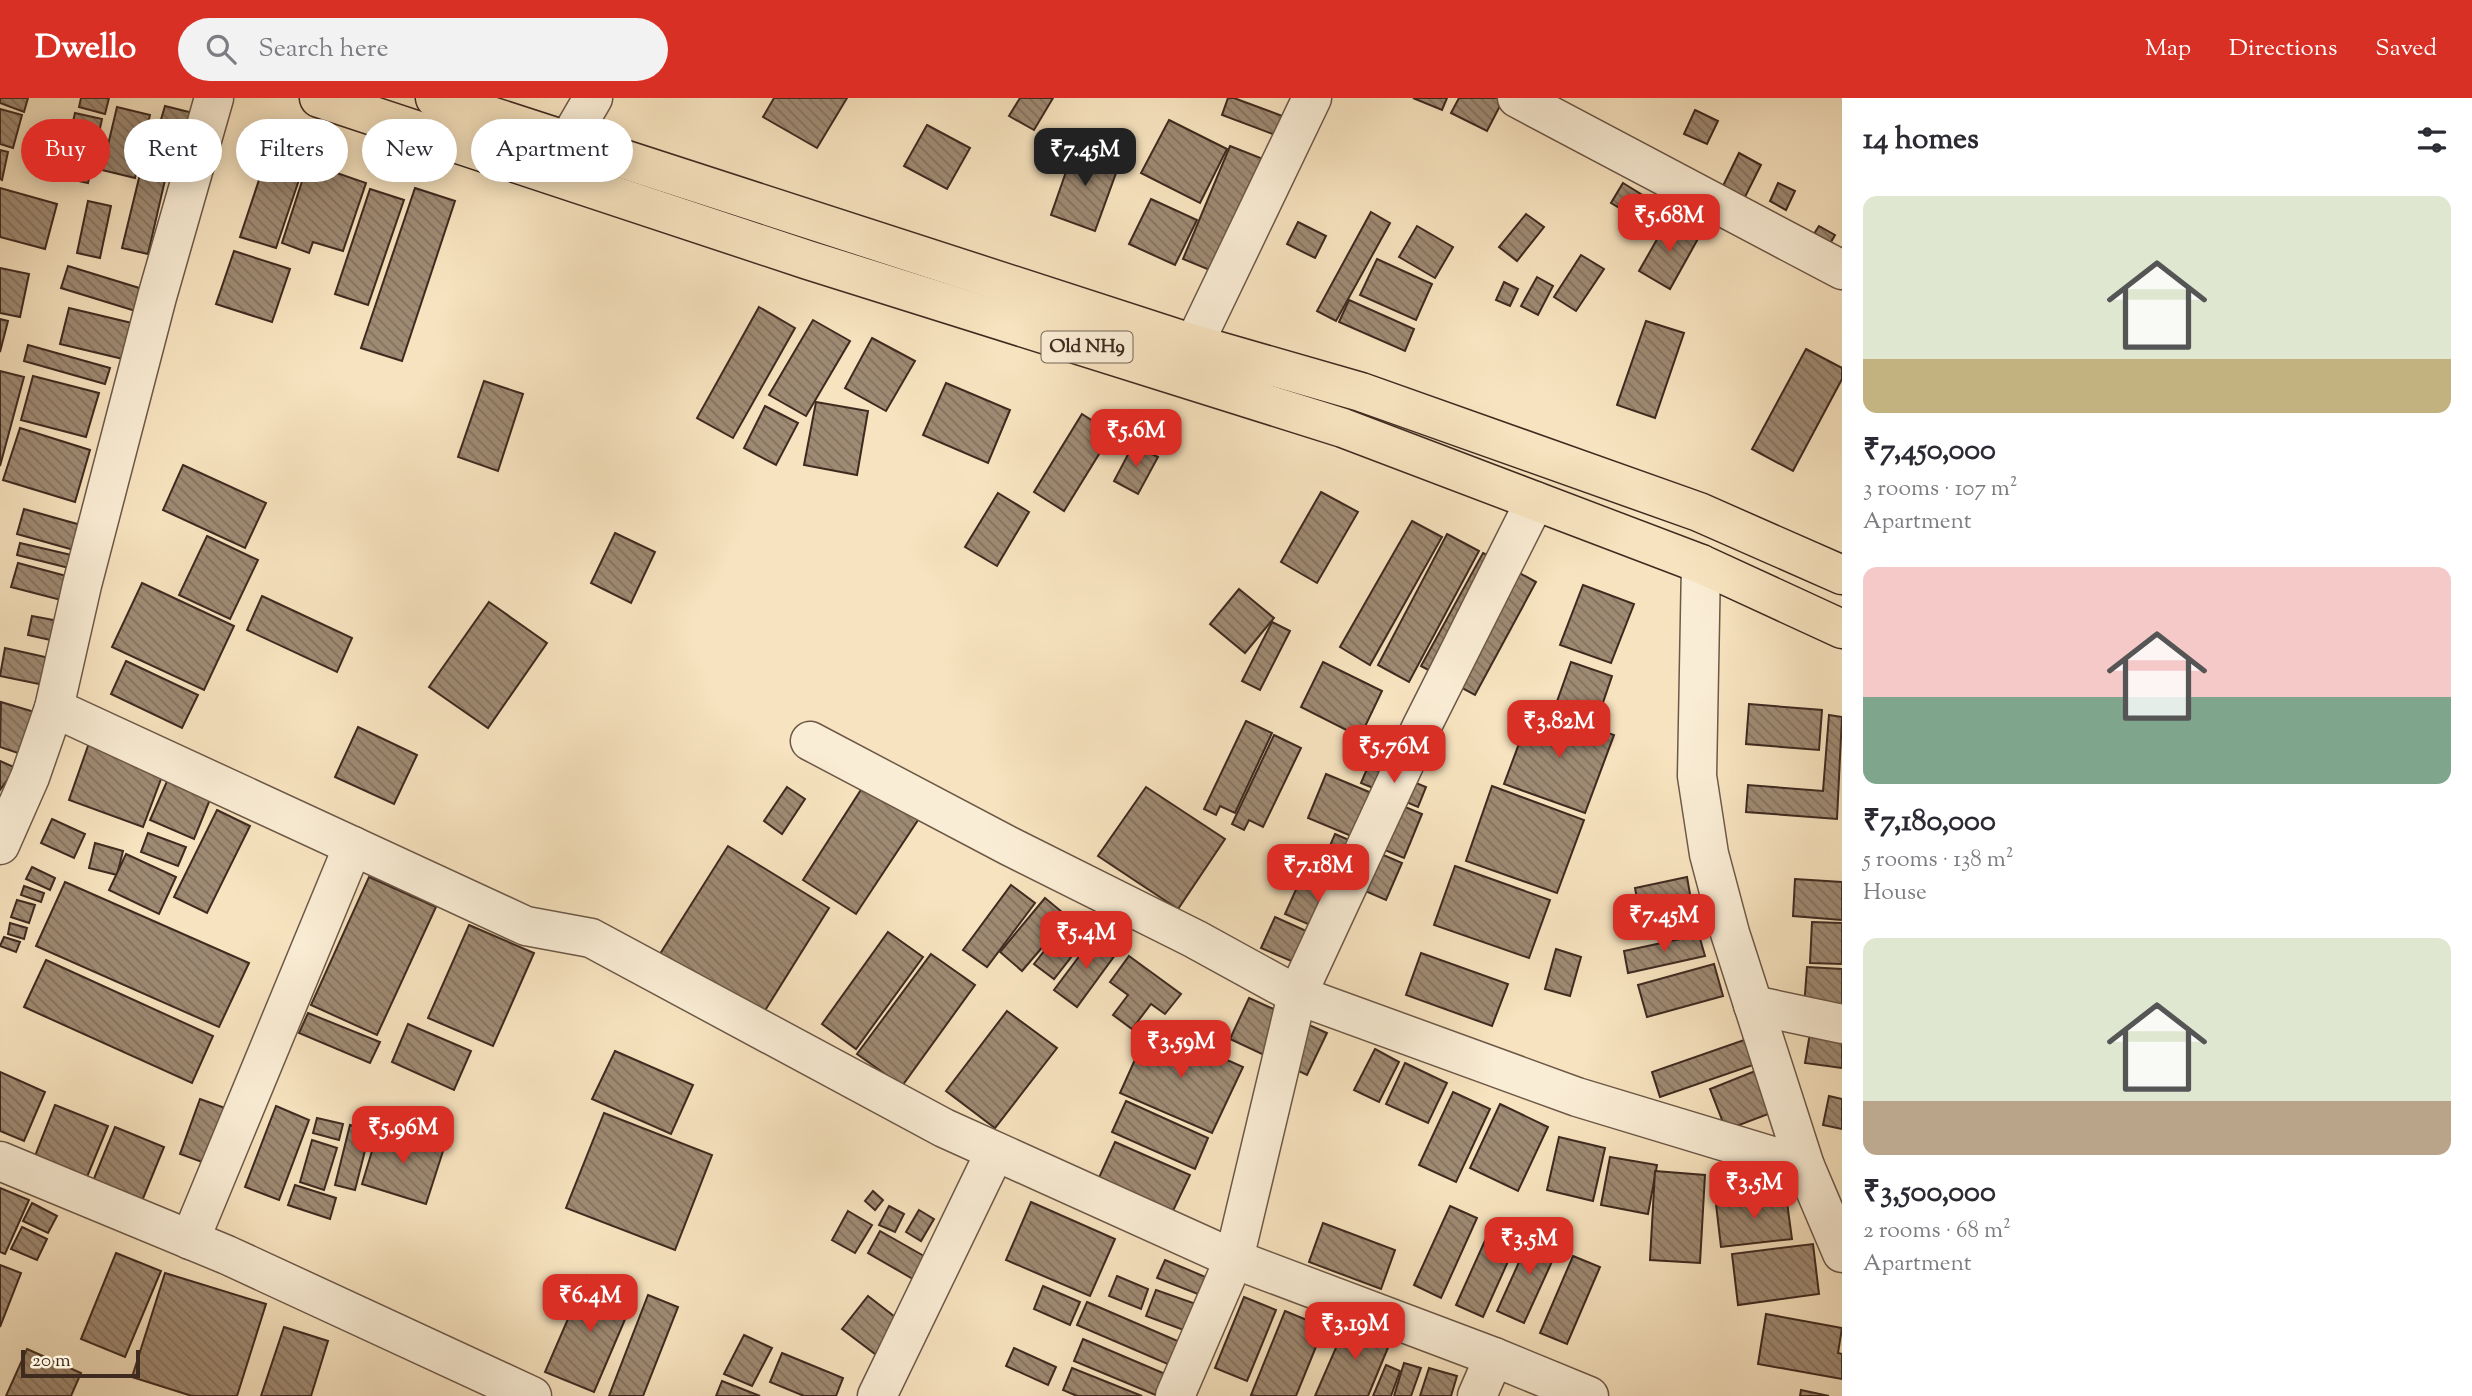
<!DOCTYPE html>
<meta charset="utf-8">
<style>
:root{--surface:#fff;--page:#f2f2f3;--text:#2b2b33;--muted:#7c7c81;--accent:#d93025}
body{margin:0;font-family:"Sorts Mill Goudy",serif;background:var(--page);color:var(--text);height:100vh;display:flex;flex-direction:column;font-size:26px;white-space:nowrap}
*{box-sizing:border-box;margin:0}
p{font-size:23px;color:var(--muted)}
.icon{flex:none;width:38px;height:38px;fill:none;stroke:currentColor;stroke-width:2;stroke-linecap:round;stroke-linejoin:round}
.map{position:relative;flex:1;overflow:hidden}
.details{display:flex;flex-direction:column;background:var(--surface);width:630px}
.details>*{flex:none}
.hud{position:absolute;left:21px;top:21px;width:665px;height:63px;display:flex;gap:14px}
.scale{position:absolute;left:21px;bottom:18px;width:119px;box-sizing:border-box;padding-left:7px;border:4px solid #3f2a20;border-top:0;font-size:19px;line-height:24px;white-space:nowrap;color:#3f2a20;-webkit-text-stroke:5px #faedd5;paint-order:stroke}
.price{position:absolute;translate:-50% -60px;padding:0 16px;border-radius:14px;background:var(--accent);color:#fff;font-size:23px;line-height:46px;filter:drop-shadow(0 2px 4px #0008)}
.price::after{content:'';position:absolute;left:50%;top:42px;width:21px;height:16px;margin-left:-10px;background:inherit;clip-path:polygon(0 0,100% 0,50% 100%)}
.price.active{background:#222;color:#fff}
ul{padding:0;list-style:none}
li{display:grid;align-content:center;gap:14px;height:371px;padding:0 21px}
li span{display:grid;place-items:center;height:217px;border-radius:14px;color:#555}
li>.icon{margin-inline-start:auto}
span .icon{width:126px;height:126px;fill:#fffc;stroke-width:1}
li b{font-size:30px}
h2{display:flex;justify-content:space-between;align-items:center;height:84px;padding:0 21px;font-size:30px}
.tag{padding:0 24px;border-radius:32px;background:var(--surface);box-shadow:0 4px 18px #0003;font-size:24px;line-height:63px}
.tag.active{background:var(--accent);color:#fff}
header{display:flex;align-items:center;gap:42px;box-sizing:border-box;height:98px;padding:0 35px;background:var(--accent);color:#fff}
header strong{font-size:33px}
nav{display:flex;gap:38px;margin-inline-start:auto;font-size:24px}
.search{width:490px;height:63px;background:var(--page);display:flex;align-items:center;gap:18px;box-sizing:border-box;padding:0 24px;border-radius:38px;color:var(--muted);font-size:26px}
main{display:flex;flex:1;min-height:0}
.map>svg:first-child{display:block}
.building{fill:url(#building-back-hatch);stroke:#3f2a20;stroke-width:2}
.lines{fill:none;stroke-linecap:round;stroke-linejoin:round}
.minor-casing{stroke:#6d5848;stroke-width:41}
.major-casing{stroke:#3f2a20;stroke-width:41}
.minor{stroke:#faedd5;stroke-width:38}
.major{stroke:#f7e3bf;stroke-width:38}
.labels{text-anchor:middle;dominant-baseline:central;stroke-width:5;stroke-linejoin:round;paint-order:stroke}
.shield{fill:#faedd5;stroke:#776456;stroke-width:2}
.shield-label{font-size:19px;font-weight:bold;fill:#3f2a20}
</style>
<header>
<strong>Dwello</strong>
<div class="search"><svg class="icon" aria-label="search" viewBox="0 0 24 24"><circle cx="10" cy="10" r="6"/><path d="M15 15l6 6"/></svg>Search here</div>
<nav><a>Map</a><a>Directions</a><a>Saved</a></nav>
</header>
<main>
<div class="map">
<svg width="1842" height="1298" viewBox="0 0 1842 1298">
<defs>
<pattern id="building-back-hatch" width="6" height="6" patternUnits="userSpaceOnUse" patternTransform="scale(1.75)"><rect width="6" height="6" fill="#9f8a73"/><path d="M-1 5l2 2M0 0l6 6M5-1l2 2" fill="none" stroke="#83715e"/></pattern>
</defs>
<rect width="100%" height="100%" fill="#f7e3bf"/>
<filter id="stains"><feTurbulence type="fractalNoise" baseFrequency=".00286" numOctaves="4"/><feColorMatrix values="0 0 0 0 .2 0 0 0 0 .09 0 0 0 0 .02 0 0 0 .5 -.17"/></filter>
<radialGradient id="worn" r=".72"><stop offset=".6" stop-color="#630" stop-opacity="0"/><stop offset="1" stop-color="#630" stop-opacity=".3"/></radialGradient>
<g class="building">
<path d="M0,0H28L24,14L0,5Z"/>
<path d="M81,0H109L105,16L79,9Z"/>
<path d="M774,0H847L817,50L763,19Z"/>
<path d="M1020,0H1053L1034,32L1009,18Z"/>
<path d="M1228,0H1234L1293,22L1286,41L1222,17Z"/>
<path d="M1413,0H1447L1442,12Z"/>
<path d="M1459,0H1504L1487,33L1451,15Z"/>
<path d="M165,8L197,16L182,71L149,62Z"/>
<path d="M117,9L150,17L135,80L102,72Z"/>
<path d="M0,11L22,17L13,50L0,46Z"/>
<path d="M1695,12L1718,23L1707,46L1684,36Z"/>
<path d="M75,15L102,21L88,85L60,79Z"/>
<path d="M1169,22L1227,51L1200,105L1141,75Z"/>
<path d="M927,27L970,50L947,91L904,68Z"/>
<path d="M1075,48L1120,64L1095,133L1051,117Z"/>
<path d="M1230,48L1286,70L1239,184L1183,161Z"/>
<path d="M0,52L8,54L2,82L0,81Z"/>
<path d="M268,55L304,67L276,150L240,139Z"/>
<path d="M1739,55L1761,67L1743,103L1721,92Z"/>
<path d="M308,65L366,85L343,153L313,144L309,155L282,145Z"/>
<path d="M140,76L165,82L148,156L122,150Z"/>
<path d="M1623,85L1654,104L1643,124L1611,105Z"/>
<path d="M1778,85L1795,93L1786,112L1770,103Z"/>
<path d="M0,90L57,106L45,151L0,139Z"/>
<path d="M415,90L455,103L402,263L361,250Z"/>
<path d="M370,91L404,102L368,207L335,196Z"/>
<path d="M1151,101L1197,122L1175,167L1129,146Z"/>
<path d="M88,103L111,108L100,160L77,155Z"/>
<path d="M1371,114L1390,125L1336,223L1317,213Z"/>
<path d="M1526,116L1544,129L1517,163L1499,149Z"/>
<path d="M1668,122L1699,139L1670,191L1639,173Z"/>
<path d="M1298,124L1326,138L1315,160L1287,146Z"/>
<path d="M1417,128L1453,149L1435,180L1399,159Z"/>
<path d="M1819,128L1835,137L1828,149L1812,139Z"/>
<path d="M234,153L290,171L272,224L216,206Z"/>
<path d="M1581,157L1604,171L1576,213L1554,199Z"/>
<path d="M1377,161L1432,186L1416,222L1360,197Z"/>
<path d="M68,168L149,193L142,215L61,190Z"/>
<path d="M0,170L29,176L20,219L0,215Z"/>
<path d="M1537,179L1553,188L1538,217L1521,208Z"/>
<path d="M1504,184L1518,191L1510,208L1496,202Z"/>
<path d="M1349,202L1414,231L1405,253L1339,224Z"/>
<path d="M759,209L795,230L733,340L697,320Z"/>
<path d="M69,210L132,225L123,261L60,246Z"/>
<path d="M0,221L8,223L0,254Z"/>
<path d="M813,222L850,243L806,318L769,297Z"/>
<path d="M1646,223L1684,235L1655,320L1617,307Z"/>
<path d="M872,240L915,263L886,313L845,290Z"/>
<path d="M28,247L110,270L105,286L24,263Z"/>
<path d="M1806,251L1842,270V281L1793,373L1752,351Z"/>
<path d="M0,273L24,279L0,368Z"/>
<path d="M33,278L99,295L86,339L21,322Z"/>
<path d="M484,283L523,296L498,373L458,359Z"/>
<path d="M946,285L1010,312L988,365L923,337Z"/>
<path d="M816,304L868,313L857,377L804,367Z"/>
<path d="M765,308L798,325L776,367L744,350Z"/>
<path d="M1082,316L1112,335L1064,413L1034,394Z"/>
<path d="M20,330L90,352L75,404L3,382Z"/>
<path d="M1133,347L1158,359L1138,396L1114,383Z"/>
<path d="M183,367L266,405L245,450L163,412Z"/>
<path d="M1321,394L1358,414L1317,485L1281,464Z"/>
<path d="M998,395L1029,414L997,468L965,449Z"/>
<path d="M24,411L88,429L81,454L17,436Z"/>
<path d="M1412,423L1442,439L1370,567L1340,549Z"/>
<path d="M615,435L655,454L631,505L591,485Z"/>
<path d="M1447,436L1479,453L1409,584L1378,567Z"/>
<path d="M207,438L258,462L230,521L179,497Z"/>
<path d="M20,445L80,459L77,472L17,457Z"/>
<path d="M1483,455L1536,484L1475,597L1421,568Z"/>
<path d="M18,465L70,479L65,503L11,489Z"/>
<path d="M142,485L234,528L204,592L112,549Z"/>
<path d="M1583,487L1634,506L1611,565L1560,547Z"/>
<path d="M1239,491L1274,520L1245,555L1210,526Z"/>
<path d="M262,498L352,540L337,574L247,532Z"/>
<path d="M489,504L547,545L488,630L429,589Z"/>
<path d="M32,518L59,523L55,543L28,537Z"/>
<path d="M1272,524L1290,533L1260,592L1242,583Z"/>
<path d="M5,550L54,561L49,588L0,578Z"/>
<path d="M126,563L198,597L182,630L111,596Z"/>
<path d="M1323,564L1382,593L1360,639L1301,609Z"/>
<path d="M1571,564L1612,578L1597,622L1555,609Z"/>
<path d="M1,604L41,616L27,658L0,649Z"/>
<path d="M1749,606L1822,612L1819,652L1746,646Z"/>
<path d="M1533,608L1614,637L1585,715L1504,686Z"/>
<path d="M1829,617L1842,619L1837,721L1746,714L1748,687L1823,693Z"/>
<path d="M1246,623L1272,635L1235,715L1220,708L1216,717L1204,711Z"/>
<path d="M358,629L417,657L394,706L335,679Z"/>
<path d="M1274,637L1301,650L1263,729L1249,722L1244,732L1232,726Z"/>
<path d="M89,645L164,673L143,729L69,702Z"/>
<path d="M0,663L16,670L0,692Z"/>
<path d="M1369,666L1426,689L1418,709L1361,685Z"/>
<path d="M1326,676L1422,716L1404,760L1308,720Z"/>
<path d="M168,681L211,699L194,741L150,722Z"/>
<path d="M866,684L920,719L856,816L803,782Z"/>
<path d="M1492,688L1584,722L1557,795L1466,763Z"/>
<path d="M787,689L805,701L782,736L764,723Z"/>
<path d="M1146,689L1225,741L1178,811L1098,758Z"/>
<path d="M217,712L250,728L207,815L174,799Z"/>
<path d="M52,721L85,736L74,760L41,745Z"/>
<path d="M148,735L186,749L178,768L141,754Z"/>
<path d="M1335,736L1402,765L1386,802L1319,773Z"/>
<path d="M95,745L123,753L117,777L89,770Z"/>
<path d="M728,748L829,810L761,919L660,856Z"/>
<path d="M126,756L176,779L159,816L109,792Z"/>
<path d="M1455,768L1550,802L1529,860L1434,827Z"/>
<path d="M32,769L55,780L50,792L26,781Z"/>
<path d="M1303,776L1351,797L1333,837L1285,816Z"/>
<path d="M369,779L436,809L377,937L311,907Z"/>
<path d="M1687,779L1696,830L1644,839L1635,790Z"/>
<path d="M1795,781L1842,784V822L1793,818Z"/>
<path d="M65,784L249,865L219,929L36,848Z"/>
<path d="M1011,787L1035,805L987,869L963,852Z"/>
<path d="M24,788L44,795L41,804L21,797Z"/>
<path d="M1045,800L1068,819L1022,873L1000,854Z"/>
<path d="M17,802L35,807L29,825L11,819Z"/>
<path d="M1275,819L1324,841L1310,871L1261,850Z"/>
<path d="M1070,820L1090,835L1054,881L1034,866Z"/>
<path d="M1812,824L1842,825V866L1810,865Z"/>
<path d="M10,825L27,830L24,841L8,836Z"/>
<path d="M469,827L534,855L493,948L428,920Z"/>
<path d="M888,834L923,859L856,951L822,926Z"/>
<path d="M1095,837L1118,853L1077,909L1054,892Z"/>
<path d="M1699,837L1705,858L1628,875L1624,853Z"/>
<path d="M4,839L20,844L16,854L0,848Z"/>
<path d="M1556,851L1581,859L1570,898L1545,891Z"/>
<path d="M1421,855L1508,886L1492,928L1406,897Z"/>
<path d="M931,856L975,887L902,988L857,956Z"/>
<path d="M1129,858L1181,896L1165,916L1151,906L1132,931L1113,917L1128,897L1110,884Z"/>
<path d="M46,862L213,938L192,985L24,909Z"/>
<path d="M1714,866L1723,898L1647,919L1638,887Z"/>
<path d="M1807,869L1842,871V912L1804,909Z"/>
<path d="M1249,900L1327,935L1307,977L1230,941Z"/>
<path d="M1007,913L1057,950L995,1030L946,993Z"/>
<path d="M308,915L380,944L370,965L299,935Z"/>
<path d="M408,926L471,953L454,992L392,964Z"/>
<path d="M1150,928L1243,969L1212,1035L1120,995Z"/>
<path d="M1811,929L1842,934V970L1805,965Z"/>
<path d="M1747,941L1756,966L1660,999L1652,974Z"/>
<path d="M1375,951L1399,964L1379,1004L1354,992Z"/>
<path d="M615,953L693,987L671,1036L592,1001Z"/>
<path d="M1405,965L1447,985L1428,1025L1386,1006Z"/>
<path d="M1755,973L1771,1015L1726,1032L1710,991Z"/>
<path d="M0,974L45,994L24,1043L0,1033Z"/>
<path d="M1453,994L1490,1011L1456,1084L1419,1067Z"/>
<path d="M1829,998L1842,1001V1031L1823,1027Z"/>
<path d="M200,1001L253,1020L232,1075L180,1056Z"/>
<path d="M1126,1003L1208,1040L1195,1071L1112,1034Z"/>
<path d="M1500,1006L1548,1029L1518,1093L1470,1070Z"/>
<path d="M55,1007L108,1028L87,1079L35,1058Z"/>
<path d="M276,1008L309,1022L279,1102L245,1089Z"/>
<path d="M604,1015L712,1057L675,1152L566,1110Z"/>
<path d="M317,1020L343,1026L339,1042L313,1035Z"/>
<path d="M350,1027L370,1033L355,1092L335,1087Z"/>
<path d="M115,1029L164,1049L142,1103L93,1083Z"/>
<path d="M379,1030L444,1050L426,1106L362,1086Z"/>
<path d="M1559,1039L1605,1050L1593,1103L1547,1092Z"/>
<path d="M312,1042L337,1050L324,1092L300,1084Z"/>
<path d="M1115,1044L1190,1077L1171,1117L1097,1084Z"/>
<path d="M1610,1059L1657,1067L1648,1116L1601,1107Z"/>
<path d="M1655,1073L1705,1077L1700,1165L1650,1162Z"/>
<path d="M295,1087L336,1100L330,1121L288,1107Z"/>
<path d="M0,1090L29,1102L5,1156L0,1154Z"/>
<path d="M873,1093L883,1102L875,1112L865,1103Z"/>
<path d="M1786,1097L1792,1141L1721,1149L1716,1106Z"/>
<path d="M1031,1104L1115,1141L1090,1198L1006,1162Z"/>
<path d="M32,1105L57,1118L48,1135L23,1123Z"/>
<path d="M889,1108L904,1116L895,1134L879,1127Z"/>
<path d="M1450,1108L1477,1120L1441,1200L1414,1187Z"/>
<path d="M919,1112L934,1121L921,1143L906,1134Z"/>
<path d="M848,1113L872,1127L855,1155L832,1142Z"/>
<path d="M1323,1125L1395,1152L1381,1191L1309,1164Z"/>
<path d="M1492,1127L1519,1139L1483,1219L1456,1207Z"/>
<path d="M22,1129L47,1141L37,1162L11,1151Z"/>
<path d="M880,1133L931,1162L918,1184L868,1155Z"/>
<path d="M1533,1133L1560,1146L1524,1225L1497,1213Z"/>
<path d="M1813,1146L1819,1196L1738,1207L1732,1156Z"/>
<path d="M116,1155L161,1173L125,1259L81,1241Z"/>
<path d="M1573,1158L1600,1169L1567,1246L1540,1235Z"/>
<path d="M1165,1162L1215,1183L1208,1200L1157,1180Z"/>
<path d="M0,1167L21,1175L0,1229Z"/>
<path d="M165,1175L266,1206L237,1298H192L132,1279Z"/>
<path d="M587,1177L635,1198L594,1294L545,1274Z"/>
<path d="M1117,1178L1148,1191L1141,1211L1109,1198Z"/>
<path d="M1043,1188L1080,1204L1070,1227L1034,1211Z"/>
<path d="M1156,1192L1199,1207L1189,1234L1146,1218Z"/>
<path d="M648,1197L678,1209L643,1298H609Z"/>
<path d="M868,1198L908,1229L883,1262L842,1231Z"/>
<path d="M1244,1199L1276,1212L1247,1283L1215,1270Z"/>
<path d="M1087,1204L1180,1244L1170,1267L1077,1227Z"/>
<path d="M1285,1213L1324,1229L1296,1298H1255L1251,1297Z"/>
<path d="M1766,1216L1842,1230L1838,1255L1842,1256V1281L1758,1266Z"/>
<path d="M1348,1222L1392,1240L1368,1298H1315Z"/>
<path d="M284,1229L328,1243L311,1298H261Z"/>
<path d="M744,1237L772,1250L752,1288L724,1276Z"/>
<path d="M1083,1241L1170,1278L1158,1298L1074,1263Z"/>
<path d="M1014,1250L1056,1269L1048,1287L1006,1268Z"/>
<path d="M27,1251L81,1275L71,1298H6Z"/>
<path d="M782,1255L843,1280L836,1298H804L770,1284Z"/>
<path d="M1404,1265L1421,1270L1411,1298H1394Z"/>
<path d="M1386,1267L1400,1273L1391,1298H1373Z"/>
<path d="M1072,1270L1142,1298H1077L1063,1292Z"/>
<path d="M1429,1270L1457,1278L1451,1298H1420Z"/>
<path d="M722,1283L760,1298H716Z"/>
<path d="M1801,1292L1829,1298H1800Z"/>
</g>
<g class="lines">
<g class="minor-casing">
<g id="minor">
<path d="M1517,0L1842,172"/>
<path d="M568,43L593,0"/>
<path d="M1194,246L1312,0"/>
<path d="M1701,466L1697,678L1709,756L1730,835L1805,1068L1842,1155"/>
<path d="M54,610L526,828L591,840L944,1030L1234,1161L1494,1259L1589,1298"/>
<path d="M810,643L1009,748L1195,841L1297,897L1577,999L1805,1068"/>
<path d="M0,747L30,679L54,610L82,487L157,199L214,0"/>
<path d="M1753,907L1842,926"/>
<path d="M0,1063L227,1157L532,1298"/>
<path d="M190,1142L353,748"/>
<path d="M877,1298L995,1054"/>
<path d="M1175,1298L1234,1161L1297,897L1421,630L1535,403"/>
<path d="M1477,1298L1494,1259"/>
</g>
</g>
<g class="major-casing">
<g id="major">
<path d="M319,0L808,162L1343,330L1701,466L1842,531"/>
<path d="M435,0L1194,246L1361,294L1699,414L1842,477"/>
</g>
</g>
<use href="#minor" class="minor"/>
<use href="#major" class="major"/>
</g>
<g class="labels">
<rect class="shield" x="1041.5" y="233.5" width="91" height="31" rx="5"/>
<g class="shield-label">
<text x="1087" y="249">Old NH9</text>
</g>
</g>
<rect width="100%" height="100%" filter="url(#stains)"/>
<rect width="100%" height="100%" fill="url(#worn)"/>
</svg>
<div class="scale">20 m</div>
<b class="price active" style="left:1085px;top:90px">₹7.45M</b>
<b class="price" style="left:1669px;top:156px">₹5.68M</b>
<b class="price" style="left:1136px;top:371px">₹5.6M</b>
<b class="price" style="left:1559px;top:662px">₹3.82M</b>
<b class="price" style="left:1394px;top:687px">₹5.76M</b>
<b class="price" style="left:1318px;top:806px">₹7.18M</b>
<b class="price" style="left:1664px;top:856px">₹7.45M</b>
<b class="price" style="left:1086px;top:873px">₹5.4M</b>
<b class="price" style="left:1181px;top:982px">₹3.59M</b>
<b class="price" style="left:403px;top:1068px">₹5.96M</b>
<b class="price" style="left:1754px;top:1123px">₹3.5M</b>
<b class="price" style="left:1529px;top:1179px">₹3.5M</b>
<b class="price" style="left:590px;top:1236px">₹6.4M</b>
<b class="price" style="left:1355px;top:1264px">₹3.19M</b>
<div class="hud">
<a class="tag active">Buy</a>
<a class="tag">Rent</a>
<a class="tag">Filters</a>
<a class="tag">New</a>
<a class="tag">Apartment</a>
</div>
</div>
<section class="details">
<h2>14 homes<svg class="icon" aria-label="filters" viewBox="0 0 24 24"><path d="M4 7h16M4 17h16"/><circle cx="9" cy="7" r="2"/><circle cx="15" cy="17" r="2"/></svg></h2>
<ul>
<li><span style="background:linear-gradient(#dfe7d0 75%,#c2b280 0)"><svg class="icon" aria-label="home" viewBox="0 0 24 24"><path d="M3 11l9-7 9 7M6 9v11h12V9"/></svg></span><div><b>₹7,450,000</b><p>3 rooms · 107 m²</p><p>Apartment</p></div></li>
<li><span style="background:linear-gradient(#f6c9c9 60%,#7fa58c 0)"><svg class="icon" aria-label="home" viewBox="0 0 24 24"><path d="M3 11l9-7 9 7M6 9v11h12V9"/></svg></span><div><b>₹7,180,000</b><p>5 rooms · 138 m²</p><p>House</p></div></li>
<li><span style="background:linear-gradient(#dfe7d0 75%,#b9a48a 0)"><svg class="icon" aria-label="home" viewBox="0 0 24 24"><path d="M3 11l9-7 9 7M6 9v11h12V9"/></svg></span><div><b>₹3,500,000</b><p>2 rooms · 68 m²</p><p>Apartment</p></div></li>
</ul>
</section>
</main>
